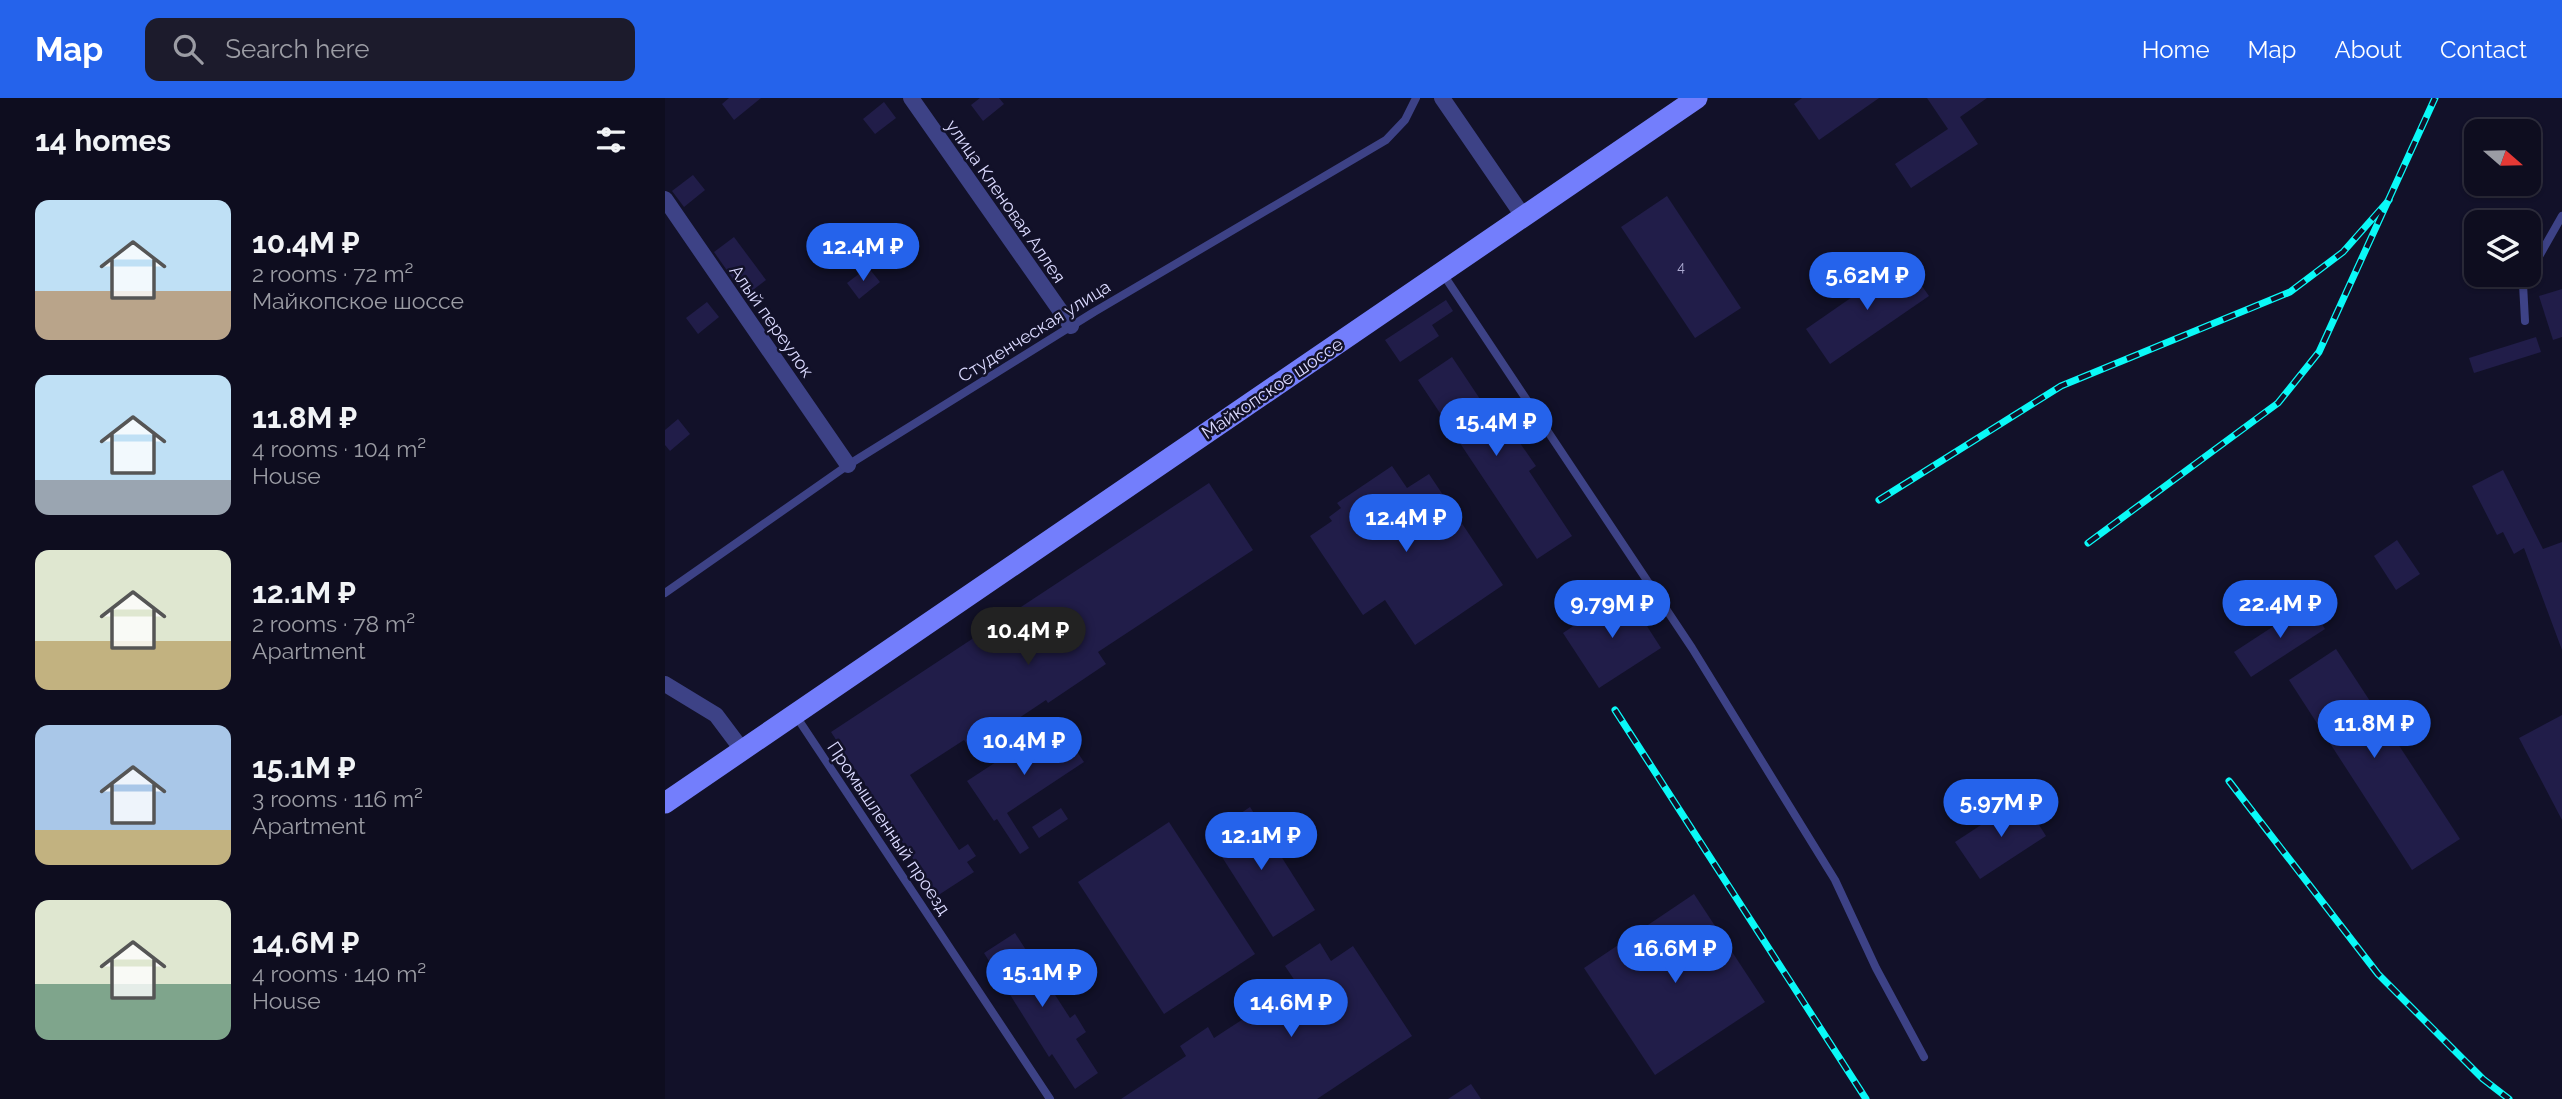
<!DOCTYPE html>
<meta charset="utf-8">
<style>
:root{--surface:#0e0d1f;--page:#1c1b2c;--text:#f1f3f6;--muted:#9b9ca4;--line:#2e2d3d;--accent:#2563eb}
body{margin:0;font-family:Raleway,sans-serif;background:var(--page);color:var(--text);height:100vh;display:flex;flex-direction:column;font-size:26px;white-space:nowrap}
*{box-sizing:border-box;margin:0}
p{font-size:23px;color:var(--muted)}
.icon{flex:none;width:38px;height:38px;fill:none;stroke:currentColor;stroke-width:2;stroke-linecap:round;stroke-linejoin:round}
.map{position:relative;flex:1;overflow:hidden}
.panel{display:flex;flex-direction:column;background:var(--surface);width:665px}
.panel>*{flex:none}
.needle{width:46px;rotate:110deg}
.fabs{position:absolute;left:1799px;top:21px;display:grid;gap:14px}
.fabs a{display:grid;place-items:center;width:77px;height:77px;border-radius:14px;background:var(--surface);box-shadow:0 2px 5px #0004,0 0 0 2px var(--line);font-size:35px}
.price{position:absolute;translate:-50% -60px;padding:0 16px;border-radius:24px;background:var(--accent);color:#fff;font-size:23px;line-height:46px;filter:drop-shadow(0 2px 4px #0008)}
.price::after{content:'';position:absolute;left:50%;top:42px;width:21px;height:16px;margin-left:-10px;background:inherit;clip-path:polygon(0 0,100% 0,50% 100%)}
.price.current{background:#222;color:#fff}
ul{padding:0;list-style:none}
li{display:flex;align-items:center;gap:21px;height:175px;padding:0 35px}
li span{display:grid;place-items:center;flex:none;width:196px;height:140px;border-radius:14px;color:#555}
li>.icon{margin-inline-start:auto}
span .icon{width:84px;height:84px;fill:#fffc;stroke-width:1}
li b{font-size:30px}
h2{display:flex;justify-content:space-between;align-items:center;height:84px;padding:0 35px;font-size:30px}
header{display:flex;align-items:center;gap:42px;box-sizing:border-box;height:98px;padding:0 35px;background:var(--accent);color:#fff}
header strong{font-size:33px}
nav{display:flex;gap:38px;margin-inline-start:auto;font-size:24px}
.search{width:490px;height:63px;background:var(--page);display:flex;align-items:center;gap:18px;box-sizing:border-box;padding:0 24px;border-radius:14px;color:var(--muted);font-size:26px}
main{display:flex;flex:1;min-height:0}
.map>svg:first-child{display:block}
.building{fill:#211d49}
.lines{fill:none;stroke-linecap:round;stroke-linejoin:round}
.lane{stroke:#3d4286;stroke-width:8}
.street{stroke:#3d4286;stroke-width:16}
.secondary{stroke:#737efc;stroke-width:21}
.rail-casing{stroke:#0af9f7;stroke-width:7}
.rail{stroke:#121129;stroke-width:4.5;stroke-dasharray:13;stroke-linecap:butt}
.labels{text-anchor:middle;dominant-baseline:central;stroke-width:5;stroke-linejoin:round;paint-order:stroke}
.number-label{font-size:14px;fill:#acaad1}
.street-label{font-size:18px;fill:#dad9fe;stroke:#121129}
</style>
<header>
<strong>Map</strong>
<div class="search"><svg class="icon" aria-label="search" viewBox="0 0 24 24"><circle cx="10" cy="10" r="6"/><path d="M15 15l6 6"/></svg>Search here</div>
<nav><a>Home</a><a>Map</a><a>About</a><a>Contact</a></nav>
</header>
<main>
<section class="panel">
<h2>14 homes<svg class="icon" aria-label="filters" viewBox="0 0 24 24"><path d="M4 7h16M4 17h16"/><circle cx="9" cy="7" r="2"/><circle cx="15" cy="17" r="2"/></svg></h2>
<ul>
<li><span style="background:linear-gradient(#bfe0f5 65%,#b9a48a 0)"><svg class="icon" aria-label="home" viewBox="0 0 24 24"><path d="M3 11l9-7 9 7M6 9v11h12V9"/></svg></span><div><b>10.4M ₽</b><p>2 rooms · 72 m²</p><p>Майкопское шоссе</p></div></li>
<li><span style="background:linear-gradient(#bfe0f5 75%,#9aa5b1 0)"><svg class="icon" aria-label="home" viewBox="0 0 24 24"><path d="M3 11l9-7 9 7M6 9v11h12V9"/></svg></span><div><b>11.8M ₽</b><p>4 rooms · 104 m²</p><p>House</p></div></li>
<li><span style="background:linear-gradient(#dfe7d0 65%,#c2b280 0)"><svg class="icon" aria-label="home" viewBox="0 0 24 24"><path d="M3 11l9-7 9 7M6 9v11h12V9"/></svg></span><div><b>12.1M ₽</b><p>2 rooms · 78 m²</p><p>Apartment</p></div></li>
<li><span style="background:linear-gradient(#a9c7e8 75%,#c2b280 0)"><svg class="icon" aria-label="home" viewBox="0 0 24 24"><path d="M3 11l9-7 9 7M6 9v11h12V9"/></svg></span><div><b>15.1M ₽</b><p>3 rooms · 116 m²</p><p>Apartment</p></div></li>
<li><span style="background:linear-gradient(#dfe7d0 60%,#7fa58c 0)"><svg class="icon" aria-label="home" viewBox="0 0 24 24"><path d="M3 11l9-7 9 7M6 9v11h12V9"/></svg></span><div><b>14.6M ₽</b><p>4 rooms · 140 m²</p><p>House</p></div></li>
</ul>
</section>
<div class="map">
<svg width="1897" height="1001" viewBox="0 0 1897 1001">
<rect width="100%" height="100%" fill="#121129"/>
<g class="building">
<path d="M64,0H96L69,22L57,6Z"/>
<path d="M315,0H334L339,6L318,23L306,7Z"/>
<path d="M1137,0H1214L1154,42L1129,6Z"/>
<path d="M1262,0H1322L1295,19L1313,46L1246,90L1230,66L1283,31Z"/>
<path d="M219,4L231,20L210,36L198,21Z"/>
<path d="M28,77L40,92L19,109L7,93Z"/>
<path d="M1002,98L1076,210L1030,240L956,129Z"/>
<path d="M69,139L101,182L80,198L49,154Z"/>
<path d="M1239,163L1264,198L1165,266L1141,231Z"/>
<path d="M203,169L215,184L194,201L182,185Z"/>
<path d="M1897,191V239L1888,242L1874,198Z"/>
<path d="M781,202L788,213L767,227L774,238L735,264L720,242Z"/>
<path d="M42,204L54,219L33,236L21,220Z"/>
<path d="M1871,239L1876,254L1809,275L1804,260Z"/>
<path d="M787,259L831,325L836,322L846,336L848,335L871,368L864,373L907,438L872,461L753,282Z"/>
<path d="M13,321L25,336L5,353L0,347V332Z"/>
<path d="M727,368L742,390L764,376L838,487L750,547L720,502L698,517L645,438L667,423L664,419L676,410L672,405Z"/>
<path d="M1838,372L1878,451L1897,444V552L1859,450L1849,456L1838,434L1832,437L1807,388Z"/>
<path d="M544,385L588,452L433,554L441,566L383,605L381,602L306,652L299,642L245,677L294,752L303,746L311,758L302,764L309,774L272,798L166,634Z"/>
<path d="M1732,442L1755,476L1731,492L1709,458Z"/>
<path d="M960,494L996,550L934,590L898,535Z"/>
<path d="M1644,505L1660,531L1586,579L1569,554Z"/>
<path d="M1671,551L1795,741L1747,772L1624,582Z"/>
<path d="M1897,617V722L1854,640Z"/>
<path d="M392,624L419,664L342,715L364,750L355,756L332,721L329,723L302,683Z"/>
<path d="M1357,700L1381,738L1315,781L1290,744Z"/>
<path d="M585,709L650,812L608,839L543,737Z"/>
<path d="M396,710L403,721L374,740L367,729Z"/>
<path d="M504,724L590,856L499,916L413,784Z"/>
<path d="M1029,796L1100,904L990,977L919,870Z"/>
<path d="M350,835L405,920L410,916L421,934L411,941L433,975L410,991L387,956L384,959L319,855Z"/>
<path d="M655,845L666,863L688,848L747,938L652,1001H456L521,958L515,948L543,929L549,940L632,886L620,868Z"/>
<path d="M806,986L816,1001H783Z"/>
</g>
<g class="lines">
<g class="lane">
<path d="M778,176L1027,550L1170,782L1211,870L1259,959"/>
<path d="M1864,176L1897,118"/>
<path d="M1860,223L1858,186L1863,177"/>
<path d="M0,495L183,367L429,214L721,42L740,22L751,0"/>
<path d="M131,618L385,1001"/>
</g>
<g class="street">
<path d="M246,0L406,228"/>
<path d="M777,0L858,118"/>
<path d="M0,101L183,367"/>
<path d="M0,586L51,617L78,653"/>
</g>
<path class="secondary" d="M0,705L1032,0"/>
<g class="rail-casing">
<g id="rail">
<path d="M1214,402L1396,288L1625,194L1678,154L1724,102"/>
<path d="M1423,445L1613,305L1654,254L1770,0"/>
<path d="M950,612L1201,1001"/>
<path d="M1564,683L1713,876L1818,981L1844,1001"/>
</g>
</g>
<use href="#rail" class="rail"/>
</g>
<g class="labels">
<g class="number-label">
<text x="1016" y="169">4</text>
</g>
<g class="street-label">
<text transform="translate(341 103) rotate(55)">улица Кленовая Аллея</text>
<text transform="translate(107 223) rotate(55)">Алый переулок</text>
<text transform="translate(369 233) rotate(-32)">Студенческая улица</text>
<text transform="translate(607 290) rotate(-34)">Майкопское шоссе</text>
<text transform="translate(224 730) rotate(56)">Промышленный проезд</text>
</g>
</g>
</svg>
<div class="fabs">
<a><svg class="needle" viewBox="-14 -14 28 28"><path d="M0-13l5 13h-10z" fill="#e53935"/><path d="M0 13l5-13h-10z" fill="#9b9ca4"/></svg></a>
<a><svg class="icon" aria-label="layers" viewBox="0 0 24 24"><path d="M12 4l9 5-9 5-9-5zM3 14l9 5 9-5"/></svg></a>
</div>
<b class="price" style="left:198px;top:185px">12.4M ₽</b>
<b class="price" style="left:1202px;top:214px">5.62M ₽</b>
<b class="price" style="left:831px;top:360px">15.4M ₽</b>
<b class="price" style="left:741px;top:456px">12.4M ₽</b>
<b class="price" style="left:947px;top:542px">9.79M ₽</b>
<b class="price" style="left:1615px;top:542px">22.4M ₽</b>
<b class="price current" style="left:363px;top:569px">10.4M ₽</b>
<b class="price" style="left:1709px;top:662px">11.8M ₽</b>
<b class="price" style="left:359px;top:679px">10.4M ₽</b>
<b class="price" style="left:1336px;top:741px">5.97M ₽</b>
<b class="price" style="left:596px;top:774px">12.1M ₽</b>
<b class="price" style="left:1010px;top:887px">16.6M ₽</b>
<b class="price" style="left:377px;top:911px">15.1M ₽</b>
<b class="price" style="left:626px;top:941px">14.6M ₽</b>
</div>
</main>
